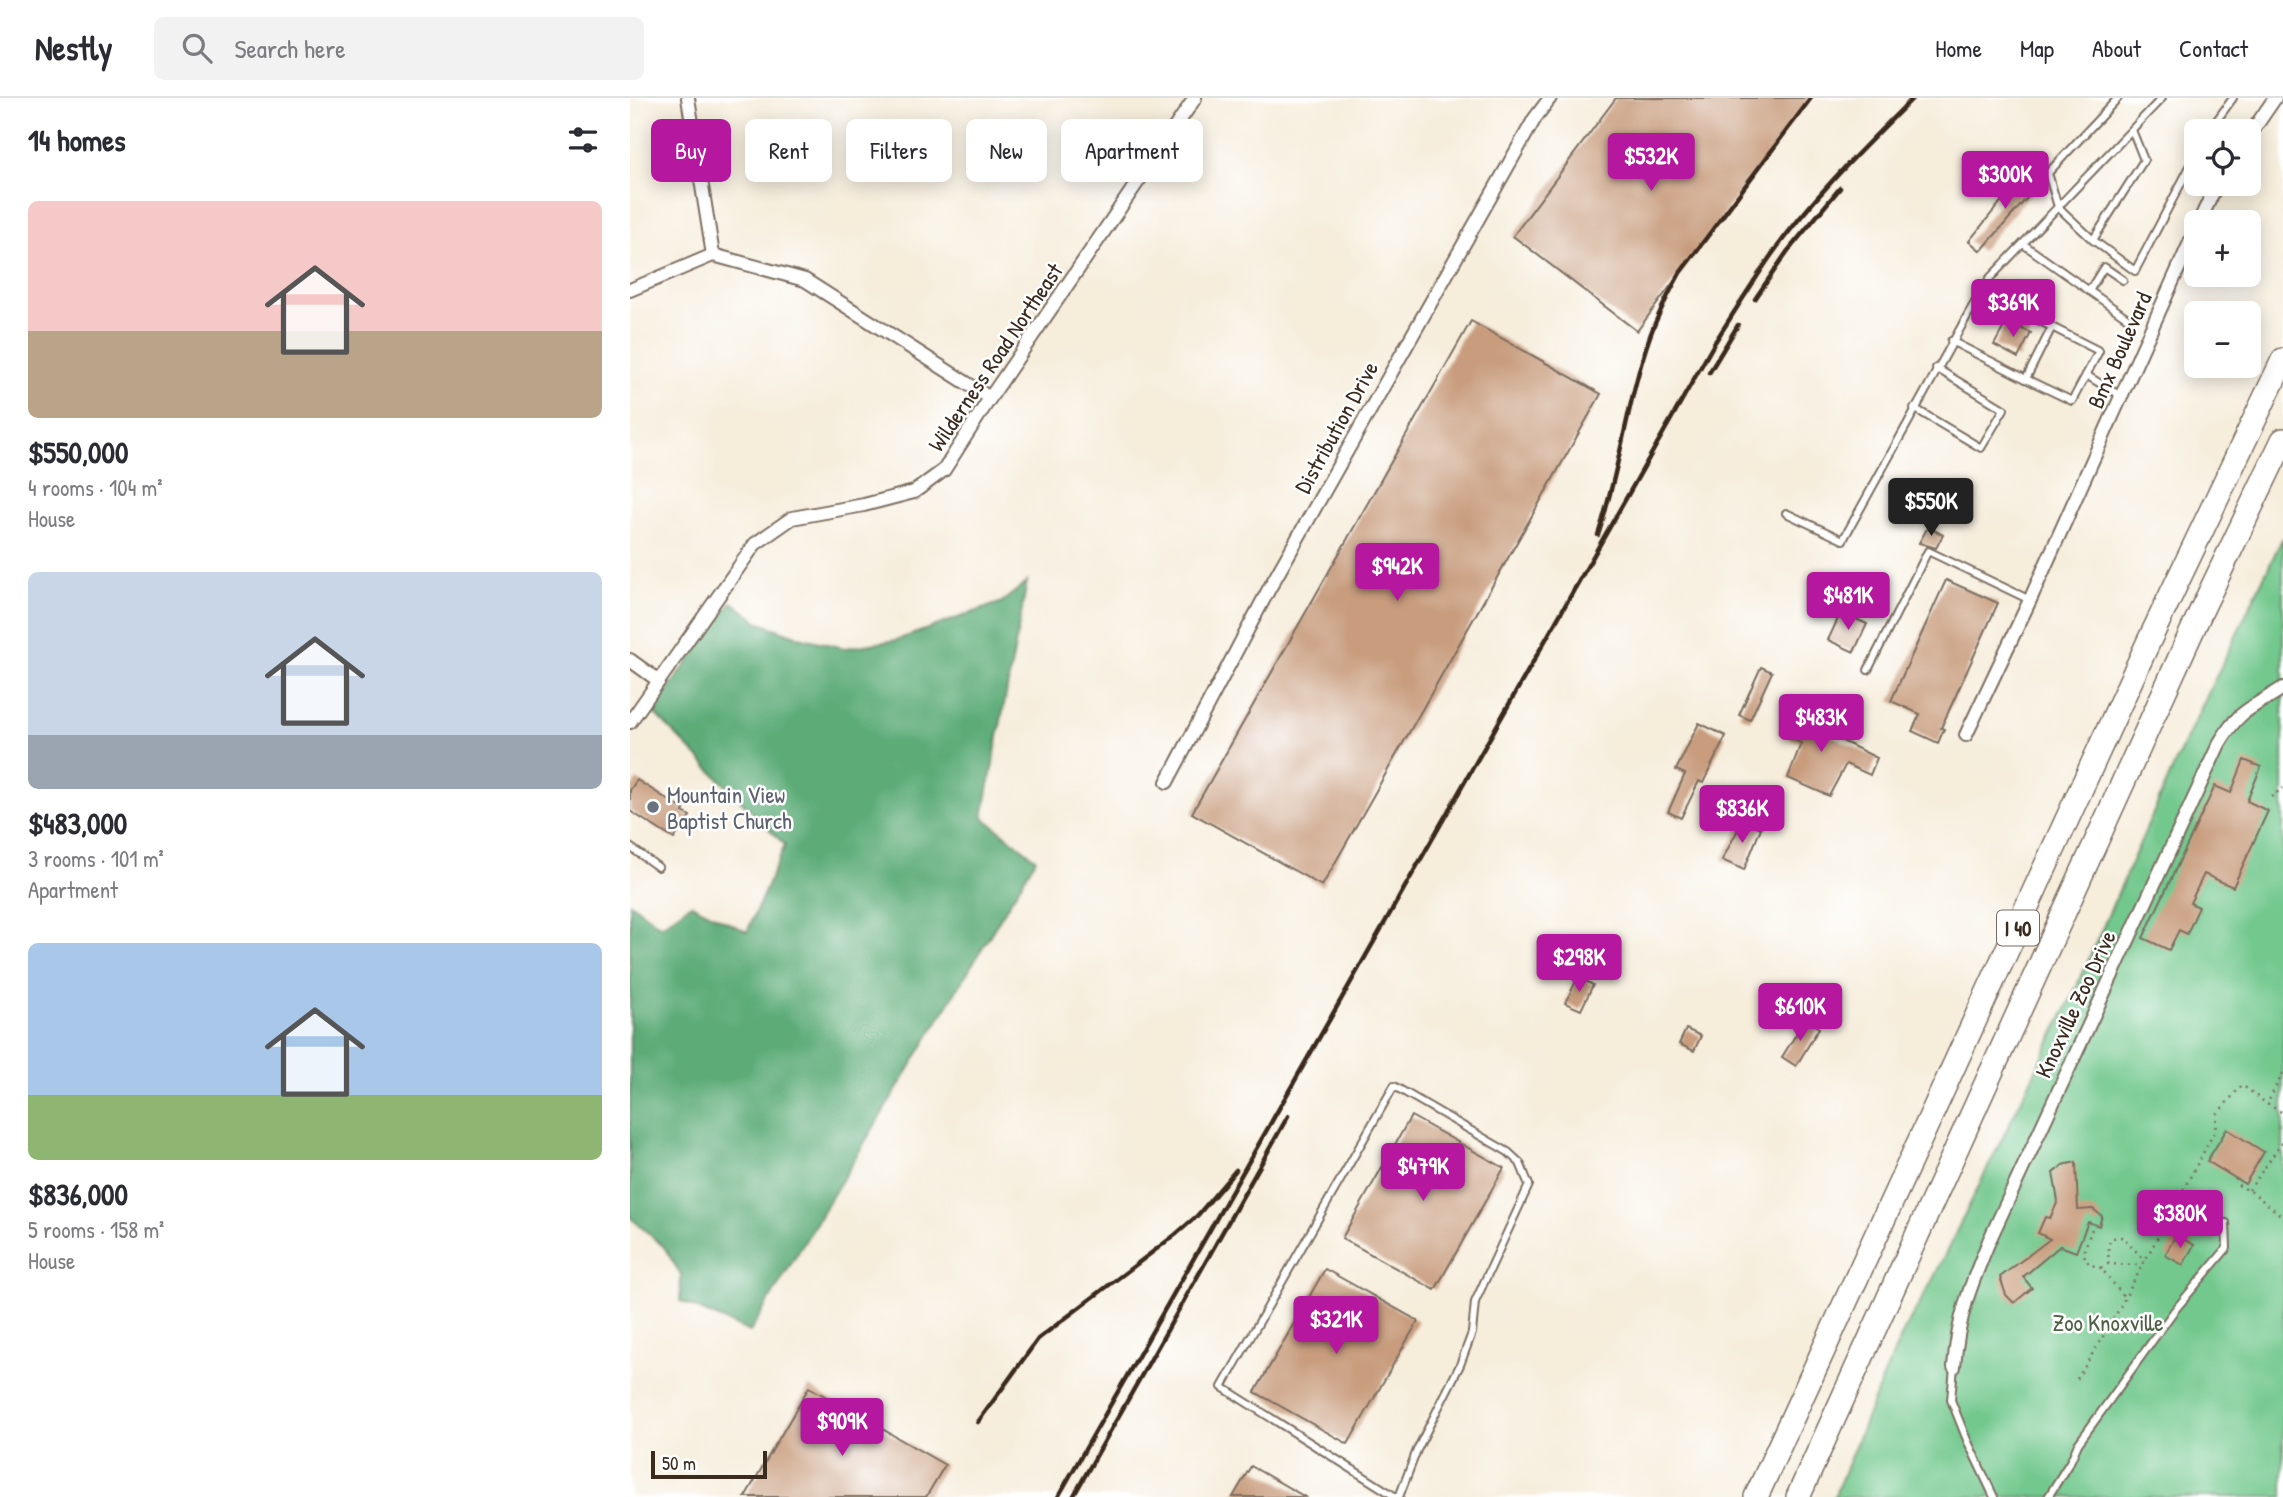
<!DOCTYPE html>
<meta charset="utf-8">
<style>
:root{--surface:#fff;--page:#f2f2f3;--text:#2b2b33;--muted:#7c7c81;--line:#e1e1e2;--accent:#b5179e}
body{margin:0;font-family:"Patrick Hand",sans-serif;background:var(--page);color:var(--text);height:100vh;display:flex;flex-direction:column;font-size:26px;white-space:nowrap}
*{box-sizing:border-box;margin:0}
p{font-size:23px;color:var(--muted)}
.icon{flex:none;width:38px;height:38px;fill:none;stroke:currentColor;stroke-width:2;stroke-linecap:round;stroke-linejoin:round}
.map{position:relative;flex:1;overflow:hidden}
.drawer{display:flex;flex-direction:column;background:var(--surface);width:630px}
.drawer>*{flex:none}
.guide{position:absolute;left:21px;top:21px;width:665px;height:63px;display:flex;gap:14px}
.fabs{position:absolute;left:1554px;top:21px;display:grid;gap:14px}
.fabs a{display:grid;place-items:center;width:77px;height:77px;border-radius:10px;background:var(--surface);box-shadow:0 4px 18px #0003;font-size:35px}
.scale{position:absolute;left:21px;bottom:18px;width:116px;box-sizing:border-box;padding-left:7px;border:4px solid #3b2a1e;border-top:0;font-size:19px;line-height:24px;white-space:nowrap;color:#3b2a1e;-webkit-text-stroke:5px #fff;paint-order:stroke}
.price{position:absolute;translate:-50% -60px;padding:0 16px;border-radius:7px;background:var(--accent);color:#fff;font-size:23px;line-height:46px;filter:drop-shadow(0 2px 4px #0008)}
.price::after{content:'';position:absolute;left:50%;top:42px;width:21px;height:16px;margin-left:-10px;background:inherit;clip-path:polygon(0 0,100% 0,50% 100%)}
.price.current{background:#222;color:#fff}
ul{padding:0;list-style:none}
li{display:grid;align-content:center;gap:14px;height:371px;padding:0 28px}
li span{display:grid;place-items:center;height:217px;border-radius:10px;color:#555}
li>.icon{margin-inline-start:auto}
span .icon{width:126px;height:126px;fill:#fffc;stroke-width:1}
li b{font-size:30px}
h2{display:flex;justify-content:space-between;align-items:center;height:84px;padding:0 28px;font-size:30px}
.tag{padding:0 24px;border-radius:10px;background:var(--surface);box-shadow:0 4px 18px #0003;font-size:24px;line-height:63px}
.tag.current{background:var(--accent);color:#fff}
header{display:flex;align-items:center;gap:42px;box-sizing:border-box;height:98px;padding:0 35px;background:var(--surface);border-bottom:2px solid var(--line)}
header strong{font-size:33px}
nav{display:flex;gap:38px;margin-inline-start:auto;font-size:24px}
.search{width:490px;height:63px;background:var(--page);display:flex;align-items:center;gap:18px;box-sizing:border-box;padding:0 24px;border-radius:10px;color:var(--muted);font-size:26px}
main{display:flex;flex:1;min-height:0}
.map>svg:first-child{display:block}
.green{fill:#72c88d;stroke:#567956;stroke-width:2}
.forest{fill:#5dac78;stroke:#4c6b4b;stroke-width:2}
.building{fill:#c89c7d}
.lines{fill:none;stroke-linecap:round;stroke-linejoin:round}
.service-casing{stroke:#7c6e60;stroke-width:10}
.minor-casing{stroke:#7c6e60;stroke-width:16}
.motorway-casing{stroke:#7c6e60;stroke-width:26}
.path{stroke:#7c6e60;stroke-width:2.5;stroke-dasharray:2 5;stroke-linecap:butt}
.service{stroke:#fff;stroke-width:6}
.minor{stroke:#fff;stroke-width:12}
.motorway{stroke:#fff;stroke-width:23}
.rail{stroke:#3b2a1e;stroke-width:4.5}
.worship-dot{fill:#6b7280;stroke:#fff;stroke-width:2.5}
.labels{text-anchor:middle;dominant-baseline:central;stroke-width:5;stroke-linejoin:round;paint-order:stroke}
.shield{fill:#fff;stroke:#766a62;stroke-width:2}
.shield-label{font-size:21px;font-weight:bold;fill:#3b2a1e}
.street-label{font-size:23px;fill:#3b2a1e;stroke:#fff}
.worship-label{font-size:23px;fill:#5b616d;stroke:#fff;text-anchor:start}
.park-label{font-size:23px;fill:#4e6145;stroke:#fff}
</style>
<header>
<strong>Nestly</strong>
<div class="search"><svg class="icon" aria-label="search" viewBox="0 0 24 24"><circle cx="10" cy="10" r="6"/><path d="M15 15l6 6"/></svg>Search here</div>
<nav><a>Home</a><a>Map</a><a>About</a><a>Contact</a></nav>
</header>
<main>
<section class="drawer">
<h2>14 homes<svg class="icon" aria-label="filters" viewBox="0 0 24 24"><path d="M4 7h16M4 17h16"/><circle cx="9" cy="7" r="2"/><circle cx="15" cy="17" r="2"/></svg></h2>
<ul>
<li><span style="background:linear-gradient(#f6c9c9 60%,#b9a48a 0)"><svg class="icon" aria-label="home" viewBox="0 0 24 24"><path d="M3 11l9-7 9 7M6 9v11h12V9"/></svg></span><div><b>$550,000</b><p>4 rooms · 104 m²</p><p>House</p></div></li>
<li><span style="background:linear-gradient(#c9d6e8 75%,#9aa5b1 0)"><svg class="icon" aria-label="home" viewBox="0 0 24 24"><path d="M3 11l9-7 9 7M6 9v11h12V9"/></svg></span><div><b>$483,000</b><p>3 rooms · 101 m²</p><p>Apartment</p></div></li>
<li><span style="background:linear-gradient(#a9c7e8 70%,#8fb573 0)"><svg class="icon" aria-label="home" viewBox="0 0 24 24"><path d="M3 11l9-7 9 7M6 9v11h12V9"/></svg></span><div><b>$836,000</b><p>5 rooms · 158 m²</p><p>House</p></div></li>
</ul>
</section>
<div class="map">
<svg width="1653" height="1399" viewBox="0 0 1653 1399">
<rect width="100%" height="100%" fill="#fff"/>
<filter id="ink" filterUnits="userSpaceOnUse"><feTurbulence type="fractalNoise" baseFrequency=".0143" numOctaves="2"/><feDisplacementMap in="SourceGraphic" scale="14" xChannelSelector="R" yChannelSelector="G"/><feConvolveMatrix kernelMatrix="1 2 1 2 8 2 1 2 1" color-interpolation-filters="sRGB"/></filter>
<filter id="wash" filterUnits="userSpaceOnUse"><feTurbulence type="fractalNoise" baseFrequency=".00686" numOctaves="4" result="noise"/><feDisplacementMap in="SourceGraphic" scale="28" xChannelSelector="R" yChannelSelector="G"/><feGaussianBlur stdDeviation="1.57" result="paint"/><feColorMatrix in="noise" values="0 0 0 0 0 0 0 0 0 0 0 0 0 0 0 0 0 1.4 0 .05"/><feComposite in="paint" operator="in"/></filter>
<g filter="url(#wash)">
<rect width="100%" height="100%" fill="#f6eddb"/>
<path class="green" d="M1653,439V1399H1204L1252,1282L1274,1233L1302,1183L1442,899L1552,650Z"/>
<path class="forest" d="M397,484L353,719L406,761L120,1234L50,1203L51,1177L34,1149L0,1119V805L31,828L61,806L117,834L155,747L22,613L102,504L130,525L169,539L215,550L267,542L372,504Z"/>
<g id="blocks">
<g class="building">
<path d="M986,0H1180L1007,233L883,138Z"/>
<path d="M1395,74L1410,85L1351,153L1339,143Z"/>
<path d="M841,223L971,296L692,788L562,715Z"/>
<path d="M1377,223L1401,235L1388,260L1364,247Z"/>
<path d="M1298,429L1313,437L1306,450L1289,445Z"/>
<path d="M1316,482L1368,505L1311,630L1314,631L1308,645L1282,633L1290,616L1261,603Z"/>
<path d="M1211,514L1237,526L1224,554L1198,542Z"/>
<path d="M1131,569L1142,574L1120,622L1109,617Z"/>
<path d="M1159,612L1205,632L1202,638L1247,660L1240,677L1216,666L1199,698L1158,680L1171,645L1149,635Z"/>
<path d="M1069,625L1096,638L1073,685L1069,683L1051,720L1038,714L1055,676L1046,672Z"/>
<path d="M1614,662L1631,669L1617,703L1638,713L1603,789L1574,776L1560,805L1569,809L1557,836L1549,832L1539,852L1513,840L1585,688L1601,695Z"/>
<path d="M7,682L54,712L53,714L60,718L44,741L0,713V692Z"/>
<path d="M1113,722L1131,730L1114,772L1092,762Z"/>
<path d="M948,879L963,887L951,912L935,905Z"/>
<path d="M1175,922L1189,930L1166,968L1152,959Z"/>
<path d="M1056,931L1071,938L1064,953L1049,946Z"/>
<path d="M781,1018L874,1070L805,1192L712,1140Z"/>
<path d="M1597,1031L1634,1054L1615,1086L1577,1063Z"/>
<path d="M1446,1064L1448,1112L1463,1111L1472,1118L1469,1128L1458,1124L1446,1154L1430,1148L1393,1179L1402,1190L1384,1205L1376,1197L1370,1179L1420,1141L1408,1135L1415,1119L1420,1120L1428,1103L1423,1075L1433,1067Z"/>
<path d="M1546,1137L1564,1147L1553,1167L1535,1157Z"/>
<path d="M695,1171L788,1223L718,1346L625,1294Z"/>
<path d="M179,1289L315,1367L296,1399H115Z"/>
<path d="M621,1368L675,1399H603Z"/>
</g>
</g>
</g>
<g filter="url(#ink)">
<use href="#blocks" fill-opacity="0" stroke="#7c6e60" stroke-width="2"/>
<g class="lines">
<g class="service-casing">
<g id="service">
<path d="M1502,32L1514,62L1463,142L1505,173L1566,57"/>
<path d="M1579,33L1603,0"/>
<path d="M1463,142L1428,109L1418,75L1488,0"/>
<path d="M1393,146L1499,221"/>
<path d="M1351,193L1360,180L1532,0"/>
<path d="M1459,193L1474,169L1493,182"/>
<path d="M1421,231L1396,281L1442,303L1456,277L1491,298"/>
<path d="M1321,243L1396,281"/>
<path d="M1284,310L1351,350L1374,311L1306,270"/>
<path d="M1156,415L1213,442L1351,193L1469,253L1456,277"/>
<path d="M1238,572L1298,453L1400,502"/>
<path d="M0,749L28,769"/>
<path d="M1324,1269L1321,1302L1337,1342L1364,1399"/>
<path d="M766,1399L592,1289L764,988L878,1054L890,1065L899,1087L845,1204L842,1235L830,1267L787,1352L769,1399"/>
<path d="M1418,1399L1441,1362L1448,1346L1544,1213L1597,1150L1596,1125"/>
</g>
</g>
<g class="minor-casing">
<g id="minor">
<path d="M58,0L83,157"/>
<path d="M1619,38L1645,0"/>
<path d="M1569,124L1587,86"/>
<path d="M83,157L175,182L360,300"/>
<path d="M0,192L83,157"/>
<path d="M0,562L29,583"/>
<path d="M0,624L125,446L162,420L234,407L284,394L314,372L360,300L565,0"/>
<path d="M1336,637L1400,502L1566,131"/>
<path d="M537,684L639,491L905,20L920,0"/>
<path d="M1324,1269C1328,1218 1340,1189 1359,1143L1589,646C1610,610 1621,611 1653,590"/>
</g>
</g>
<g class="motorway-casing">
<g id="motorway">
<path d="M1126,1399L1518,545L1653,262"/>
<path d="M1168,1399L1572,511L1653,342"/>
</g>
</g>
<g class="path">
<path d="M1641,699L1653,690"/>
<path d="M1653,975L1637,1006L1653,1015"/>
<path d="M1608,1087L1622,1094L1653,1119"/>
<path d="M1619,1092L1653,1043"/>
<path d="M1462,1131L1453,1155L1459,1166L1471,1170L1495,1200"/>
<path d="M1478,1166L1479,1145L1482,1140L1493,1139L1515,1163"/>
<path d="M1471,1170L1478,1166L1512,1167"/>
<path d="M1447,1281L1483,1222L1585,1033L1587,1016L1612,987L1637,1006"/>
</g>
<use href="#service" class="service"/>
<use href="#minor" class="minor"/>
<use href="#motorway" class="motorway"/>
<g class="rail">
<path d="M1125,201L1157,154L1210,90"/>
<path d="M1079,275L1108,227"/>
<path d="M968,437C990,372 997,303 1020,238C1028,216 1039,195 1050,175L1181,0"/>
<path d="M348,1324L408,1241L545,1137L567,1118L606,1072"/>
<path d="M428,1399L1085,244C1103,216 1121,187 1140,159C1181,101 1233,50 1283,0"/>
<path d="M443,1399L658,1018"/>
</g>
</g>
</g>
<circle class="worship-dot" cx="23" cy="709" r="7"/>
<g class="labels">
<rect class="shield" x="1367" y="812.5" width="42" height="35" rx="5"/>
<g class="shield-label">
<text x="1388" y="830">I 40</text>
</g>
<g class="street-label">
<text transform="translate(1489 252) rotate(-66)">Bmx Boulevard</text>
<text transform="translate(365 259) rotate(-56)">Wilderness Road Northeast</text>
<text transform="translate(706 329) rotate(-61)">Distribution Drive</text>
<text transform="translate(1445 906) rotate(-65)">Knoxville Zoo Drive</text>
</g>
<g class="worship-label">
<text x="37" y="696">Mountain View<tspan x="37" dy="26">Baptist Church</tspan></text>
</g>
<g class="park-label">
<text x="1478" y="1224">Zoo Knoxville</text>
</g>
</g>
</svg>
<div class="fabs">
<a><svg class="icon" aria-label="locate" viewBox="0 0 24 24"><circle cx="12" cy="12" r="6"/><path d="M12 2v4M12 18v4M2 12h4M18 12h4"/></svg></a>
<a>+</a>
<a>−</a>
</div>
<div class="scale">50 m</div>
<b class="price" style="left:1021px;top:95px">$532K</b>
<b class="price" style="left:1375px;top:113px">$300K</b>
<b class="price" style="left:1383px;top:241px">$369K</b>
<b class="price current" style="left:1301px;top:440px">$550K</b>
<b class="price" style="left:767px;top:505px">$942K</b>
<b class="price" style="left:1218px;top:534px">$481K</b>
<b class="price" style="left:1191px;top:656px">$483K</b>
<b class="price" style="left:1112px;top:747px">$836K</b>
<b class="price" style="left:949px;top:896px">$298K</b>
<b class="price" style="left:1170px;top:945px">$610K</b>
<b class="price" style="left:793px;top:1105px">$479K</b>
<b class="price" style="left:1550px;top:1152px">$380K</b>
<b class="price" style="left:706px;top:1258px">$321K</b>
<b class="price" style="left:212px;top:1360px">$909K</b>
<div class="guide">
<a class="tag current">Buy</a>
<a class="tag">Rent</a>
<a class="tag">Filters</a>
<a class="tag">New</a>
<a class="tag">Apartment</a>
</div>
</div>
</main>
